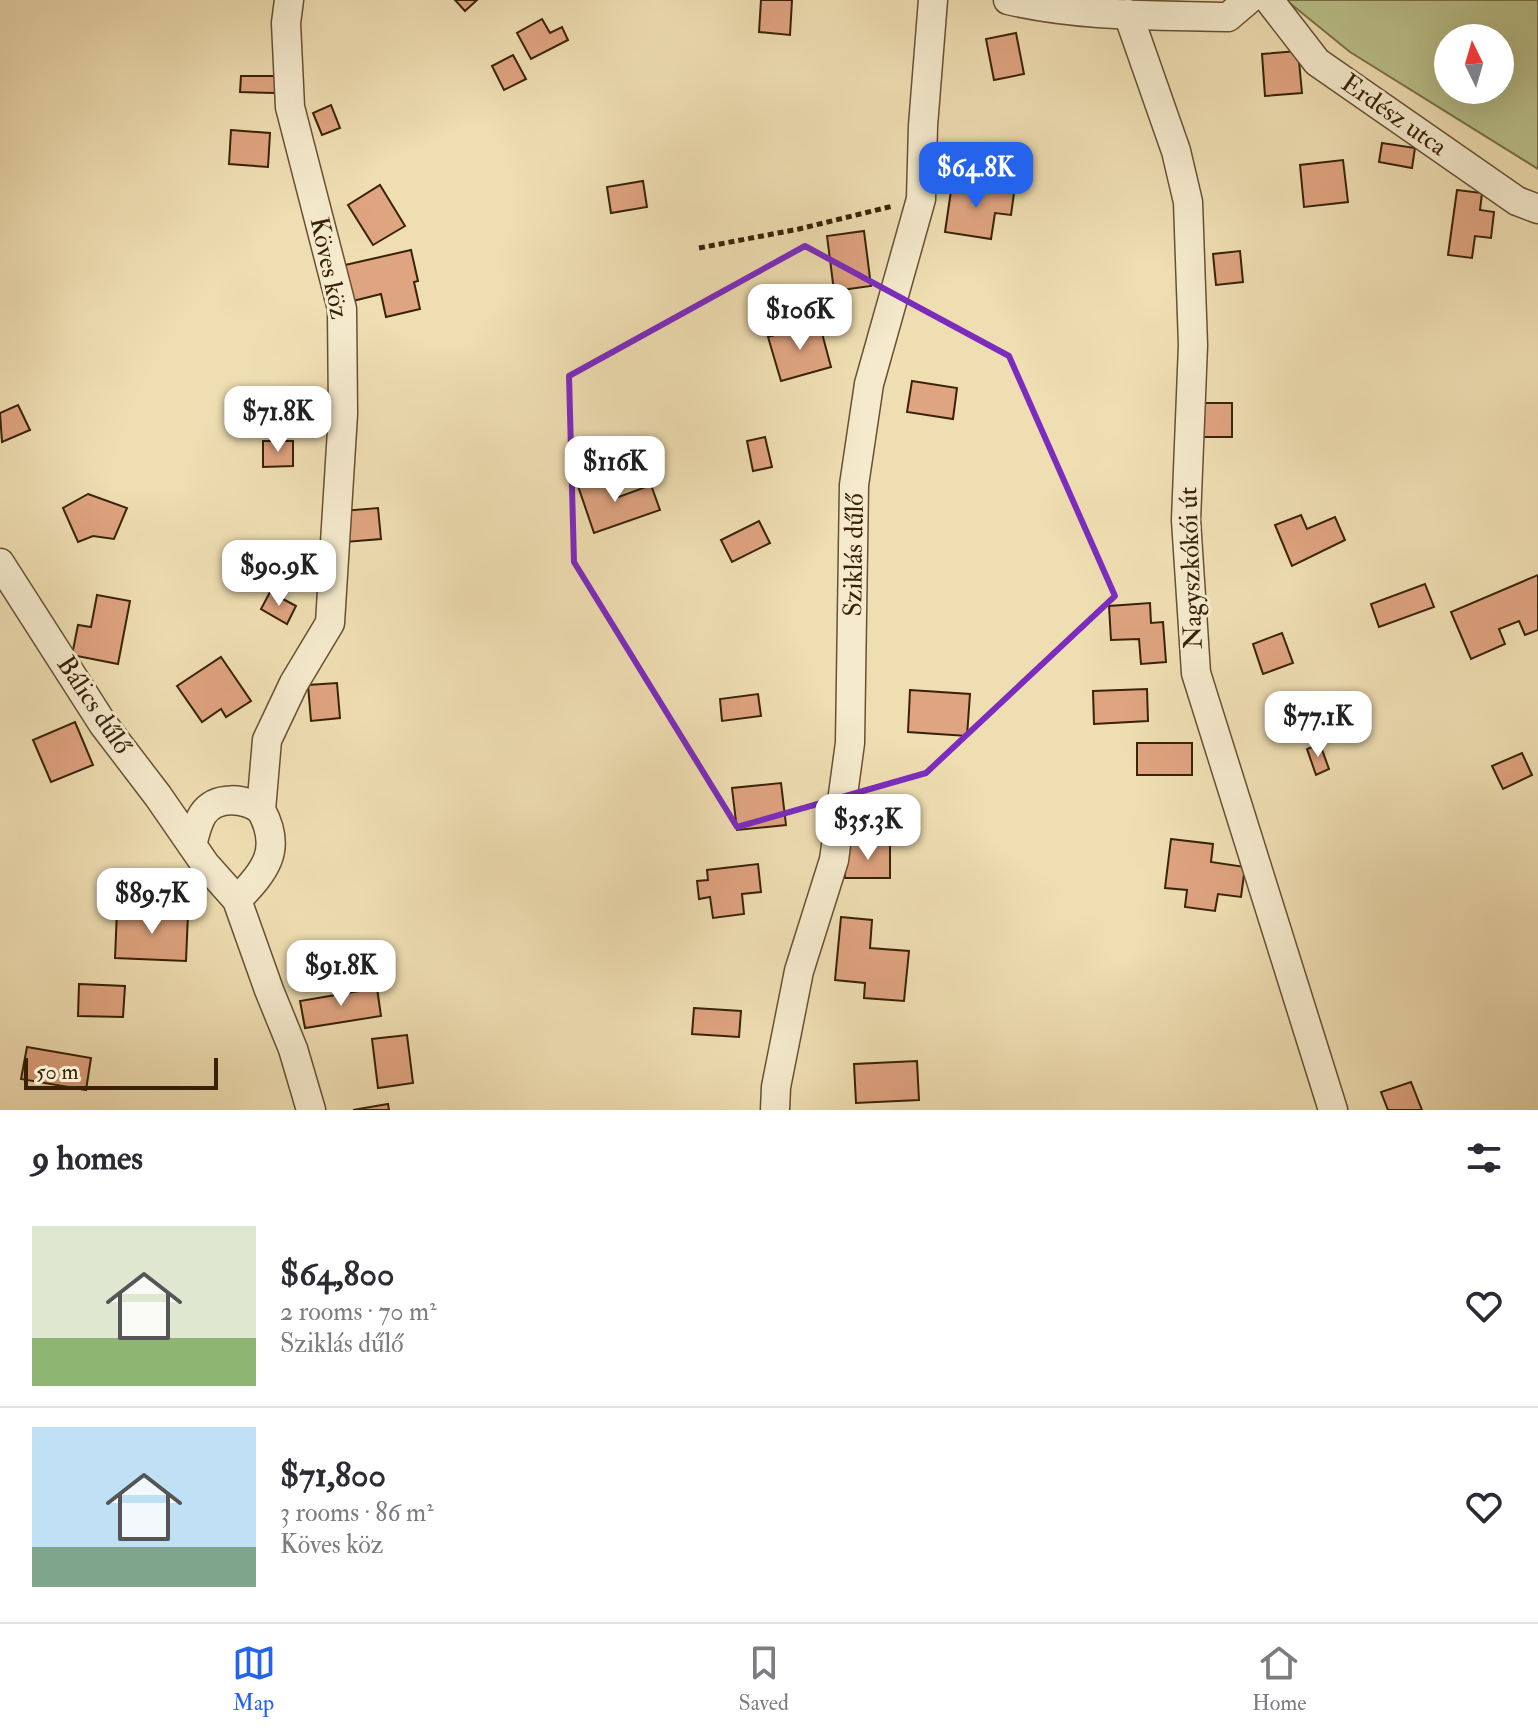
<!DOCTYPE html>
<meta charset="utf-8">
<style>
:root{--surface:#fff;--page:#f7f7f7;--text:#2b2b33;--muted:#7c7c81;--line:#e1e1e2;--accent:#2563eb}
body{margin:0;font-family:"IM FELL Double Pica",serif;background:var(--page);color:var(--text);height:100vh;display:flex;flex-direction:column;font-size:30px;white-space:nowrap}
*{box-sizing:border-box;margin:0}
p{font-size:26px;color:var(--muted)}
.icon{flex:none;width:44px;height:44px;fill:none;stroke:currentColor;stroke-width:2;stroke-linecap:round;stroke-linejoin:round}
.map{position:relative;height:1110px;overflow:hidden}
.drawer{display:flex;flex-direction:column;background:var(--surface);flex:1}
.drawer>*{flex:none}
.needle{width:52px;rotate:355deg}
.controls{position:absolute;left:1434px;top:24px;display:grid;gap:16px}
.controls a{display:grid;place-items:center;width:80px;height:80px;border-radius:50%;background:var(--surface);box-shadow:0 8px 32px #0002;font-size:40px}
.scale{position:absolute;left:24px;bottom:20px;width:194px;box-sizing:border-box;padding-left:8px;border:4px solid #392207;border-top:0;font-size:22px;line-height:28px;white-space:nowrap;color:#392207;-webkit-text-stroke:6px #f5eacd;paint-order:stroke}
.price{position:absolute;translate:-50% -68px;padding:0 18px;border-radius:16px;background:#fff;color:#222;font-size:26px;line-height:52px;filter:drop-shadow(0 2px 4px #0008)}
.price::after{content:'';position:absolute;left:50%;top:48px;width:24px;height:18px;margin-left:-12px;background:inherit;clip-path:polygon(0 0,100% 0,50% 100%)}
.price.selected{background:var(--accent);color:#fff}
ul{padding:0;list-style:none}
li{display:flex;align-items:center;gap:24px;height:200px;padding:0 32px}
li+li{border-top:2px solid var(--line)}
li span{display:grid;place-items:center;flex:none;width:224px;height:160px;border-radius:0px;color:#555}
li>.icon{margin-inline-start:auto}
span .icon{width:96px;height:96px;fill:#fffc;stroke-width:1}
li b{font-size:34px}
h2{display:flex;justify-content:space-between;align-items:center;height:96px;padding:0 32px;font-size:34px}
.dock{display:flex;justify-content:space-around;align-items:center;height:112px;border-top:2px solid var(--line);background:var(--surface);font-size:22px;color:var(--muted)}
.dock a{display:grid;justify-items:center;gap:4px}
.dock .selected{color:var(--accent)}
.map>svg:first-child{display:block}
.green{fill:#bbc18a;stroke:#7a7248;stroke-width:2;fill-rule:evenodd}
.building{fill:#dfa480;stroke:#392207;stroke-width:2}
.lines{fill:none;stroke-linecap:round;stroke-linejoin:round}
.street-casing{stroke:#665132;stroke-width:31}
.path{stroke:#392207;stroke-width:5;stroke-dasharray:6 4;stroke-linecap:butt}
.street{stroke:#f5eacd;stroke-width:28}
.marked{fill:none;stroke:#7b2cbf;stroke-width:6;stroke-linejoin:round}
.labels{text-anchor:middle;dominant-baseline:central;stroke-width:6;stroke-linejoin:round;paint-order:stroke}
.street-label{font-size:26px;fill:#392207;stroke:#f5eacd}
</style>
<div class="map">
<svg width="1538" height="1110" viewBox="0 0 1538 1110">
<rect width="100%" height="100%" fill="#efdeb2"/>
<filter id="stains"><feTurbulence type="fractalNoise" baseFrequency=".0025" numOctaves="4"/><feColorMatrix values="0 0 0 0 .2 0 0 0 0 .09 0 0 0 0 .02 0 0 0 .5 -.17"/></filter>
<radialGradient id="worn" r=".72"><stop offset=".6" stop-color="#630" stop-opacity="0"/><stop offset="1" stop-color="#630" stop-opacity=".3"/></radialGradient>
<path class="green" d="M1286,0H1538V169L1350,52ZM1448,38H1500V90H1448Z"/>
<g class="building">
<path d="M455,0H477L465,11Z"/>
<path d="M761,0H792L790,35L759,32Z"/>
<path d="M542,19L550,33L562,27L568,40L531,59L517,33Z"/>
<path d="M1016,33L1024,74L994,80L986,39Z"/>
<path d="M1298,51L1302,93L1265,96L1262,54Z"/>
<path d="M513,55L526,79L504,90L492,66Z"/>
<path d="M241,76H276L275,93L240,92Z"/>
<path d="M331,105L340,128L322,135L313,113Z"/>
<path d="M231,130L270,133L268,167L229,164Z"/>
<path d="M1382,143L1415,148L1412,168L1379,162Z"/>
<path d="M1343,160L1348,202L1304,207L1300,165Z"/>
<path d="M643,181L647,207L611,213L607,187Z"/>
<path d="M952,184L1014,193L1011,215L995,213L991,239L945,232Z"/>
<path d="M380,185L405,226L373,245L348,205Z"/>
<path d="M1457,190L1482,193L1480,210L1494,212L1491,238L1475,236L1472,258L1448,255Z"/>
<path d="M864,231L871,286L834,291L827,236Z"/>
<path d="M411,250L418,281L414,282L420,309L386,317L381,294L353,301L345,265Z"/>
<path d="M1240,251L1243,282L1216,285L1213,254Z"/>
<path d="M819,322L831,367L781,381L768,337Z"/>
<path d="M912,381L957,388L953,419L907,412Z"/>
<rect x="1200" y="403" width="32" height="34"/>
<path d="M18,405L30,430L2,442L0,413Z"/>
<path d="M765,437L772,467L753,471L747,441Z"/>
<path d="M263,441H293V466L263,467Z"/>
<path d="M609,475L616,498L651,485L660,510L594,533L578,486Z"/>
<path d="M88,494L127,508L114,539L93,536L78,542L63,508Z"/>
<path d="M378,508L381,539L345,542L342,511Z"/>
<path d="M1301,515L1307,529L1335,517L1345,540L1292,566L1275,525Z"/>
<path d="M759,521L770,543L732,562L721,540Z"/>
<path d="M1538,575V630L1525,635L1519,621L1499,629L1505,644L1471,659L1451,612Z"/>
<path d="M1425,584L1434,607L1379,627L1371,604Z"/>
<path d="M270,592L296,606L287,624L261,609Z"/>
<path d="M97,595L130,601L118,664L72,655L78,625L91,627Z"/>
<path d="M1150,603L1151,623L1163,622L1166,662L1141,664L1139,639L1111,640L1109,606Z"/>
<path d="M1282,633L1293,663L1263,674L1253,644Z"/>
<path d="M221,657L251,701L226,717L221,709L202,722L177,686Z"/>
<path d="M337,683L340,718L311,721L308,685Z"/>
<path d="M1147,689L1148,721L1094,724L1093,691Z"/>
<path d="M910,690L970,694L967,736L908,732Z"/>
<path d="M758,694L761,716L722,721L720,699Z"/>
<path d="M75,722L93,765L51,782L33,740Z"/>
<rect x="1137" y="743" width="55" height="32"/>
<path d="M1320,744L1329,769L1316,775L1307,749Z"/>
<path d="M1522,753L1532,775L1503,789L1492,766Z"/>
<path d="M781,783L786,825L737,830L732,788Z"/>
<path d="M1171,839L1213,844L1211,862L1245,867L1241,897L1218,894L1215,911L1185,907L1187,890L1165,888Z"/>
<rect x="845" y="845" width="45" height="33"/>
<path d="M758,864L761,892L742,894L744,914L713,918L710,897L699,899L697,881L708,880L707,870Z"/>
<path d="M117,911L188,914L186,961L115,958Z"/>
<path d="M841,917L872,920L870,948L909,951L904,1001L864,998L865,983L835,980Z"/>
<path d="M79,984L125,986L123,1017L78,1016Z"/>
<path d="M377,988L381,1016L305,1028L300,1001Z"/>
<path d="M694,1008L741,1011L739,1037L692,1034Z"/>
<path d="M407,1035L413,1083L378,1088L372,1039Z"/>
<path d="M27,1047L91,1058L86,1090L21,1079Z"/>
<path d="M917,1061L919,1100L856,1103L854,1064Z"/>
<path d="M1411,1082L1422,1110H1388L1381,1092Z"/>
<path d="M388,1104L389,1110H353Z"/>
</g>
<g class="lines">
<g class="street-casing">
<g id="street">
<path d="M1008,0C1080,17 1155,15 1228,17L1248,0"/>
<path d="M1269,0L1317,62L1517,201L1538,209"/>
<path d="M1128,14L1176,151L1188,202L1193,345L1186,520L1196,673L1333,1110"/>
<path d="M0,563L103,724L158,796L205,864L237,900L269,990L293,1049L311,1110"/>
<path d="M261,810L267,740L294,683L330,623L343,414L342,309L290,107L286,23L289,0"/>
<path d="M192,845C195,835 197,823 203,814C216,795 245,798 261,810C283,850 265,871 237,900"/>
<path d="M775,1110L776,1087L799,971L834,860L850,743L854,485L869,384L921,199L923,126L933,0"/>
</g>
</g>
<path class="path" d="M699,248L799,229L893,206"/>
<use href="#street" class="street"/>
</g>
<path class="marked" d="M805,246L1009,356L1115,596L926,773L737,827L574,562L569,376Z"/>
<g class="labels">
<g class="street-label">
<text transform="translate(1394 115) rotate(35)">Erdész utca</text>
<text transform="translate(329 268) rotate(78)">Köves köz</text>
<text transform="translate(854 555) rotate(-89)">Sziklás dűlő</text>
<text transform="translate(1191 568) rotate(-92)">Nagyszkókói út</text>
<text transform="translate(94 705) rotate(56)">Bálics dűlő</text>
</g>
</g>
<rect width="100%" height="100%" filter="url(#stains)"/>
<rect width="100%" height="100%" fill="url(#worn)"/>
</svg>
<div class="controls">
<a><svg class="needle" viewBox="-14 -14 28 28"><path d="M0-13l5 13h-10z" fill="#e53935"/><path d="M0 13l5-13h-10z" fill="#7c7c81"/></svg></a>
</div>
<div class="scale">50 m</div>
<b class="price selected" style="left:976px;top:210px">$64.8K</b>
<b class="price" style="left:800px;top:352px">$106K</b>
<b class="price" style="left:278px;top:454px">$71.8K</b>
<b class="price" style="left:615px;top:504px">$116K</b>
<b class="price" style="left:279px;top:608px">$90.9K</b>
<b class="price" style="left:1318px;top:759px">$77.1K</b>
<b class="price" style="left:868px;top:862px">$35.3K</b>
<b class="price" style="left:152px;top:936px">$89.7K</b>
<b class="price" style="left:341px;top:1008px">$91.8K</b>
</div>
<section class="drawer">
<h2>9 homes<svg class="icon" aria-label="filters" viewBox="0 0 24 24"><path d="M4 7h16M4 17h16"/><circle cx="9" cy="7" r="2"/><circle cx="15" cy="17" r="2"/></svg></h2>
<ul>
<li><span style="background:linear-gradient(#dfe7d0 70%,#8fb573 0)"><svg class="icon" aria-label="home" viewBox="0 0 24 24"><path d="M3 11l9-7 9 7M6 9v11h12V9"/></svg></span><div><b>$64,800</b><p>2 rooms · 70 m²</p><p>Sziklás dűlő</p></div><svg class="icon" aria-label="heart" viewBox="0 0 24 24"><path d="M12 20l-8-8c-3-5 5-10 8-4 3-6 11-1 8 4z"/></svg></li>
<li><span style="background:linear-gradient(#bfe0f5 75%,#7fa58c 0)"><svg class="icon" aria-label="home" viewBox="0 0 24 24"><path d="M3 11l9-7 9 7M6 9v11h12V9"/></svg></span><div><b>$71,800</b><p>3 rooms · 86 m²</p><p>Köves köz</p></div><svg class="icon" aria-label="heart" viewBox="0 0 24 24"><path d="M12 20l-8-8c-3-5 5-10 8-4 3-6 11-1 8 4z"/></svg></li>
</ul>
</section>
<nav class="dock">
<a class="selected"><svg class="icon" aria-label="map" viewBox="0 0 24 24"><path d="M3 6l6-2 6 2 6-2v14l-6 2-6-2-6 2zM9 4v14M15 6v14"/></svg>Map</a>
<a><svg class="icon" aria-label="saved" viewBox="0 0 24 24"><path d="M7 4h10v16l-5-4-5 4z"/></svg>Saved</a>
<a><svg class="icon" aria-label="home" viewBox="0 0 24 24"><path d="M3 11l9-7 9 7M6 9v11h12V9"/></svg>Home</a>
</nav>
